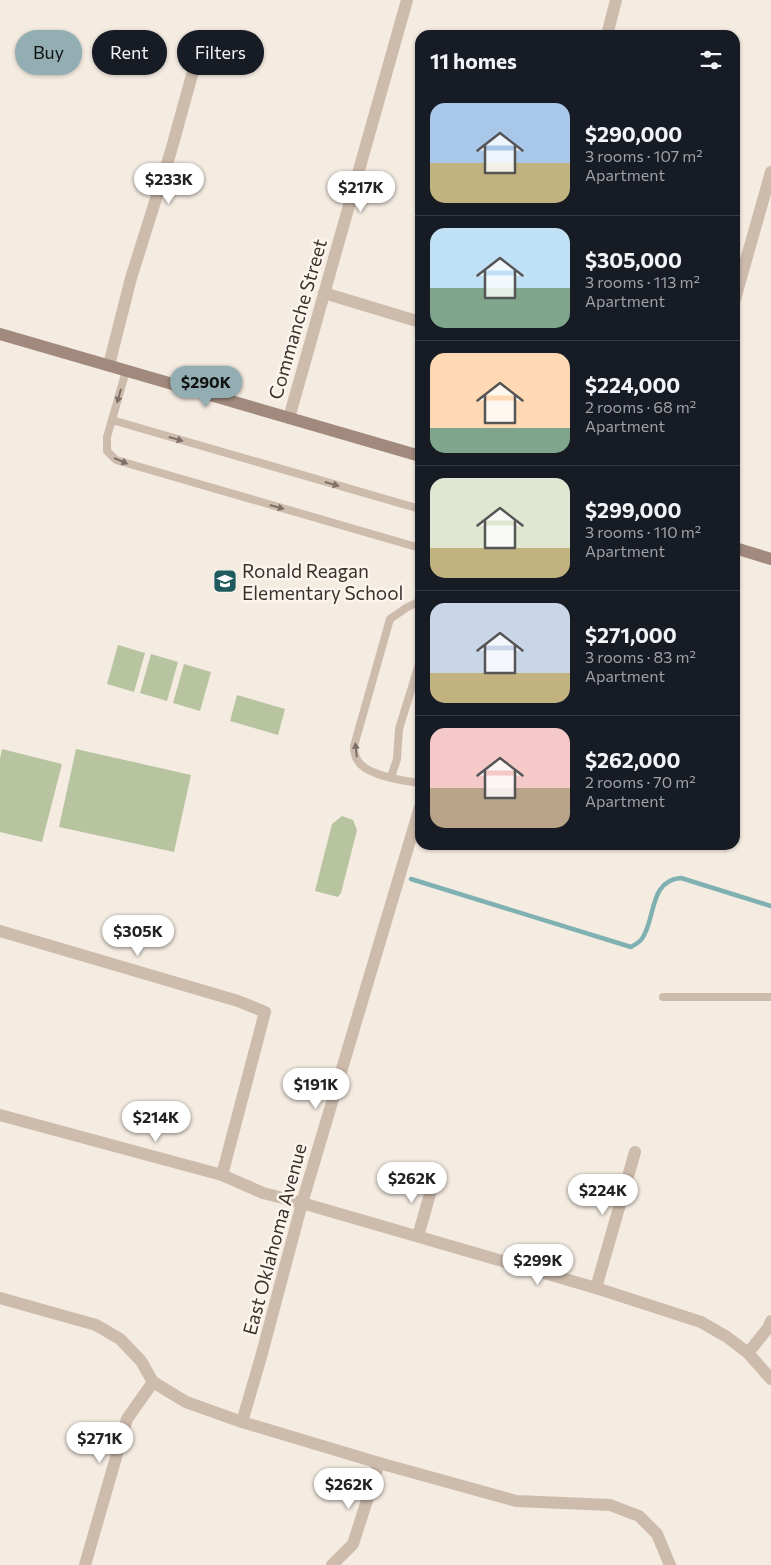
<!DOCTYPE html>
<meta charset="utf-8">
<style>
:root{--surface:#171b24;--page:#242831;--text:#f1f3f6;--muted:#9ea1a6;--line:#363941;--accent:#92aeb2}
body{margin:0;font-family:Commissioner,sans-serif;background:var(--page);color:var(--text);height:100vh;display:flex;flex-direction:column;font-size:19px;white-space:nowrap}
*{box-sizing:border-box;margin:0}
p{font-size:16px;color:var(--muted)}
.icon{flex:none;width:28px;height:28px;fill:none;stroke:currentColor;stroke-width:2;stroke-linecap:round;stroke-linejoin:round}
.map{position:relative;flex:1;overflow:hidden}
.sheet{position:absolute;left:415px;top:30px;width:325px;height:820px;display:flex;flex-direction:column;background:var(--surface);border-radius:15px;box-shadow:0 1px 4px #0004}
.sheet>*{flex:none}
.top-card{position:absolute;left:15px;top:30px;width:325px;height:45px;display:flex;gap:10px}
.price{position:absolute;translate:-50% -42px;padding:0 11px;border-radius:18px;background:#fff;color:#222;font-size:16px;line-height:32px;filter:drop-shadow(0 1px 2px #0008)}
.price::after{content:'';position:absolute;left:50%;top:30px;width:15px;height:11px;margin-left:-8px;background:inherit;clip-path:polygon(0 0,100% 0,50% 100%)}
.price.selected{background:var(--accent);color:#111}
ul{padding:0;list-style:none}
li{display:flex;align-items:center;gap:15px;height:125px;padding:0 15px}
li+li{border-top:1px solid var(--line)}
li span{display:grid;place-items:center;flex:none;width:140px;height:100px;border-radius:15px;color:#555}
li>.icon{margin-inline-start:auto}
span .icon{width:60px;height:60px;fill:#fffc;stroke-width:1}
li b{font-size:21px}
h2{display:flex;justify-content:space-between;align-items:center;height:60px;padding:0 15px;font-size:21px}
.pill{padding:0 18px;border-radius:22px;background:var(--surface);box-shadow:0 1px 4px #0004;font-size:18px;line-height:45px}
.pill.selected{background:var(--accent);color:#111}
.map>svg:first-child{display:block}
.green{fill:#b8c4a0}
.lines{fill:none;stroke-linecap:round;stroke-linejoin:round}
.stream{stroke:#7fb0b2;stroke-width:4.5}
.service{stroke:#cdbbac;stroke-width:8}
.minor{stroke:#cdbbac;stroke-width:12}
.secondary{stroke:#a18a7d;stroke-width:12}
.oneway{fill:#7d6f65}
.labels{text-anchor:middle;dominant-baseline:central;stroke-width:5;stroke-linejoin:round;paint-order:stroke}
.street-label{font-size:19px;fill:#3b302b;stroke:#fbf5ee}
.poi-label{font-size:19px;fill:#3b302b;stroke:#fbf5ee;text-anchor:start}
</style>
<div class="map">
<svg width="771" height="1565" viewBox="0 0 771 1565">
<rect width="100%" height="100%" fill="#f4ebe1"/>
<g class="green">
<path d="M118,645L145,653L134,692L107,684Z"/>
<path d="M151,654L178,662L167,701L140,693Z"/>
<path d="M184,664L211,672L200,711L173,703Z"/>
<path d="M237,695L285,709L278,735L230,721Z"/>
<path d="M2,749L62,764L42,842L0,832V759Z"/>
<path d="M76,749L191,775L174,852L59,827Z"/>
<path d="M342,816L353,820L357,830L341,893L338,897L315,891L332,824Z"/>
</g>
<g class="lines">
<path class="stream" d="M411,879L631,947C635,945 638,943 641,940C656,922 648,880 681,878L771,906"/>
<g class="service">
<path d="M126,371L107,437V451L116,460L420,548"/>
<path d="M112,420L420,509"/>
<path d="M420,601L406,608L390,619L354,746C354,751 355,757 358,761C366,775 404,781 420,783"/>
<path d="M391,777L397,759L399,729L420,661"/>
<path d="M663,997H771"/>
</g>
<g class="minor">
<path d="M607,35L616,0"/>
<path d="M324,293L420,322"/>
<path d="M735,299L771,172"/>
<path d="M109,365L131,278L171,151L195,64L205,37"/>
<path d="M289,418L407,0"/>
<path d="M0,931L238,1001L265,1012L222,1175"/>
<path d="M0,1115L222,1175L263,1193L302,1203L596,1288L701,1322L727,1337L748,1353L771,1379"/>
<path d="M418,1236L434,1180"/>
<path d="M596,1288L635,1152"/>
<path d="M0,1298L96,1325L120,1339L141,1361L153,1382L186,1402L242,1422L379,1463L516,1501L610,1505L639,1516L657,1534L670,1565"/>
<path d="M748,1353L768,1328L771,1321"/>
<path d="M242,1422L261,1357L302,1203L420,807"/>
<path d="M85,1565L127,1419L153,1382"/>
<path d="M332,1565L353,1544L379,1463"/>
</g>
<g class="secondary">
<path d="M0,334L420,456"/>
<path d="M735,548L771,559"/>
</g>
</g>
<defs><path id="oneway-solid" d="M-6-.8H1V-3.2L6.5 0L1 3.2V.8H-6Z" transform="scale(1.25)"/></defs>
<g class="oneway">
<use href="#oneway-solid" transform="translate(119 396) rotate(106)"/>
<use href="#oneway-solid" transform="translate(176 439) rotate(16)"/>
<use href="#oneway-solid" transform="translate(121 461) rotate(23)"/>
<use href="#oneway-solid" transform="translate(332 484) rotate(16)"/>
<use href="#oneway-solid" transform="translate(277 507) rotate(16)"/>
<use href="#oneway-solid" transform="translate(356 750) rotate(-96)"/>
</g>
<defs>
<g id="school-square" transform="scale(1.25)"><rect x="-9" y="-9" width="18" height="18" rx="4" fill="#1f5a5e" stroke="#fbf5ee"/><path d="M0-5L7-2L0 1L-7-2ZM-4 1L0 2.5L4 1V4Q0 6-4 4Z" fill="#fff"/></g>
</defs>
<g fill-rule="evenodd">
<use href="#school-square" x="225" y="581"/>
</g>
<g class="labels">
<g class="street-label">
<text transform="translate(297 319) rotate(-74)">Commanche Street</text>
<text transform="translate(274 1239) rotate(-75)">East Oklahoma Avenue</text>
</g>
<g class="poi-label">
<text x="242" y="570">Ronald Reagan<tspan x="242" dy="22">Elementary School</tspan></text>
</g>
</g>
</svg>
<b class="price" style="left:169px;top:205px">$233K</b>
<b class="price" style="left:361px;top:213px">$217K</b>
<b class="price selected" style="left:206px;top:408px">$290K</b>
<b class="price" style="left:138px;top:957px">$305K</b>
<b class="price" style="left:316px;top:1110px">$191K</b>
<b class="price" style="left:156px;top:1143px">$214K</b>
<b class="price" style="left:412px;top:1204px">$262K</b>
<b class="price" style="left:603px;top:1216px">$224K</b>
<b class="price" style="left:538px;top:1286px">$299K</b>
<b class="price" style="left:100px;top:1464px">$271K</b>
<b class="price" style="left:349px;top:1510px">$262K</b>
<div class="top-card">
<a class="pill selected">Buy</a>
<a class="pill">Rent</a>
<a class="pill">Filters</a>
</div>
<section class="sheet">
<h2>11 homes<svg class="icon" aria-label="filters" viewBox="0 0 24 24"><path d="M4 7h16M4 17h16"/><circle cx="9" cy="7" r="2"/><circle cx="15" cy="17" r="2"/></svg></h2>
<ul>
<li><span style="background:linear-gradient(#a9c7e8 60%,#c2b280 0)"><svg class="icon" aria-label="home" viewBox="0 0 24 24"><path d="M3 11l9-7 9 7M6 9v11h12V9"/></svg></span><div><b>$290,000</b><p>3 rooms · 107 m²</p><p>Apartment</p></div></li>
<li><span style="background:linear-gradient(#bfe0f5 60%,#7fa58c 0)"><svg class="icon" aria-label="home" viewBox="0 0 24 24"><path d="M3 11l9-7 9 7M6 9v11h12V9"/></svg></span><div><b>$305,000</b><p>3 rooms · 113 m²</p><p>Apartment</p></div></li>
<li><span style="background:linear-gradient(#ffd9b3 75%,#7fa58c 0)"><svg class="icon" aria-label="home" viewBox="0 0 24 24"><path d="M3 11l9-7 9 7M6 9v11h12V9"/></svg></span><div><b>$224,000</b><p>2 rooms · 68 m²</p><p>Apartment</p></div></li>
<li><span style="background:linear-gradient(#dfe7d0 70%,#c2b280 0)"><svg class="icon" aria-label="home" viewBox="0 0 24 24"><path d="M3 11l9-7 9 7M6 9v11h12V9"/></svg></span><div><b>$299,000</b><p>3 rooms · 110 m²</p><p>Apartment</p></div></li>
<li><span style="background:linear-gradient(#c9d6e8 70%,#c2b280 0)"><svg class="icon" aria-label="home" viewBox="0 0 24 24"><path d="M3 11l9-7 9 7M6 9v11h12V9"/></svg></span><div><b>$271,000</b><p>3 rooms · 83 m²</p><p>Apartment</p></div></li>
<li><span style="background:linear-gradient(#f6c9c9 60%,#b9a48a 0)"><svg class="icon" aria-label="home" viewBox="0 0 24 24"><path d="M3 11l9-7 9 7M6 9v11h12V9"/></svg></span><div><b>$262,000</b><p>2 rooms · 70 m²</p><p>Apartment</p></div></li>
</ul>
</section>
</div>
